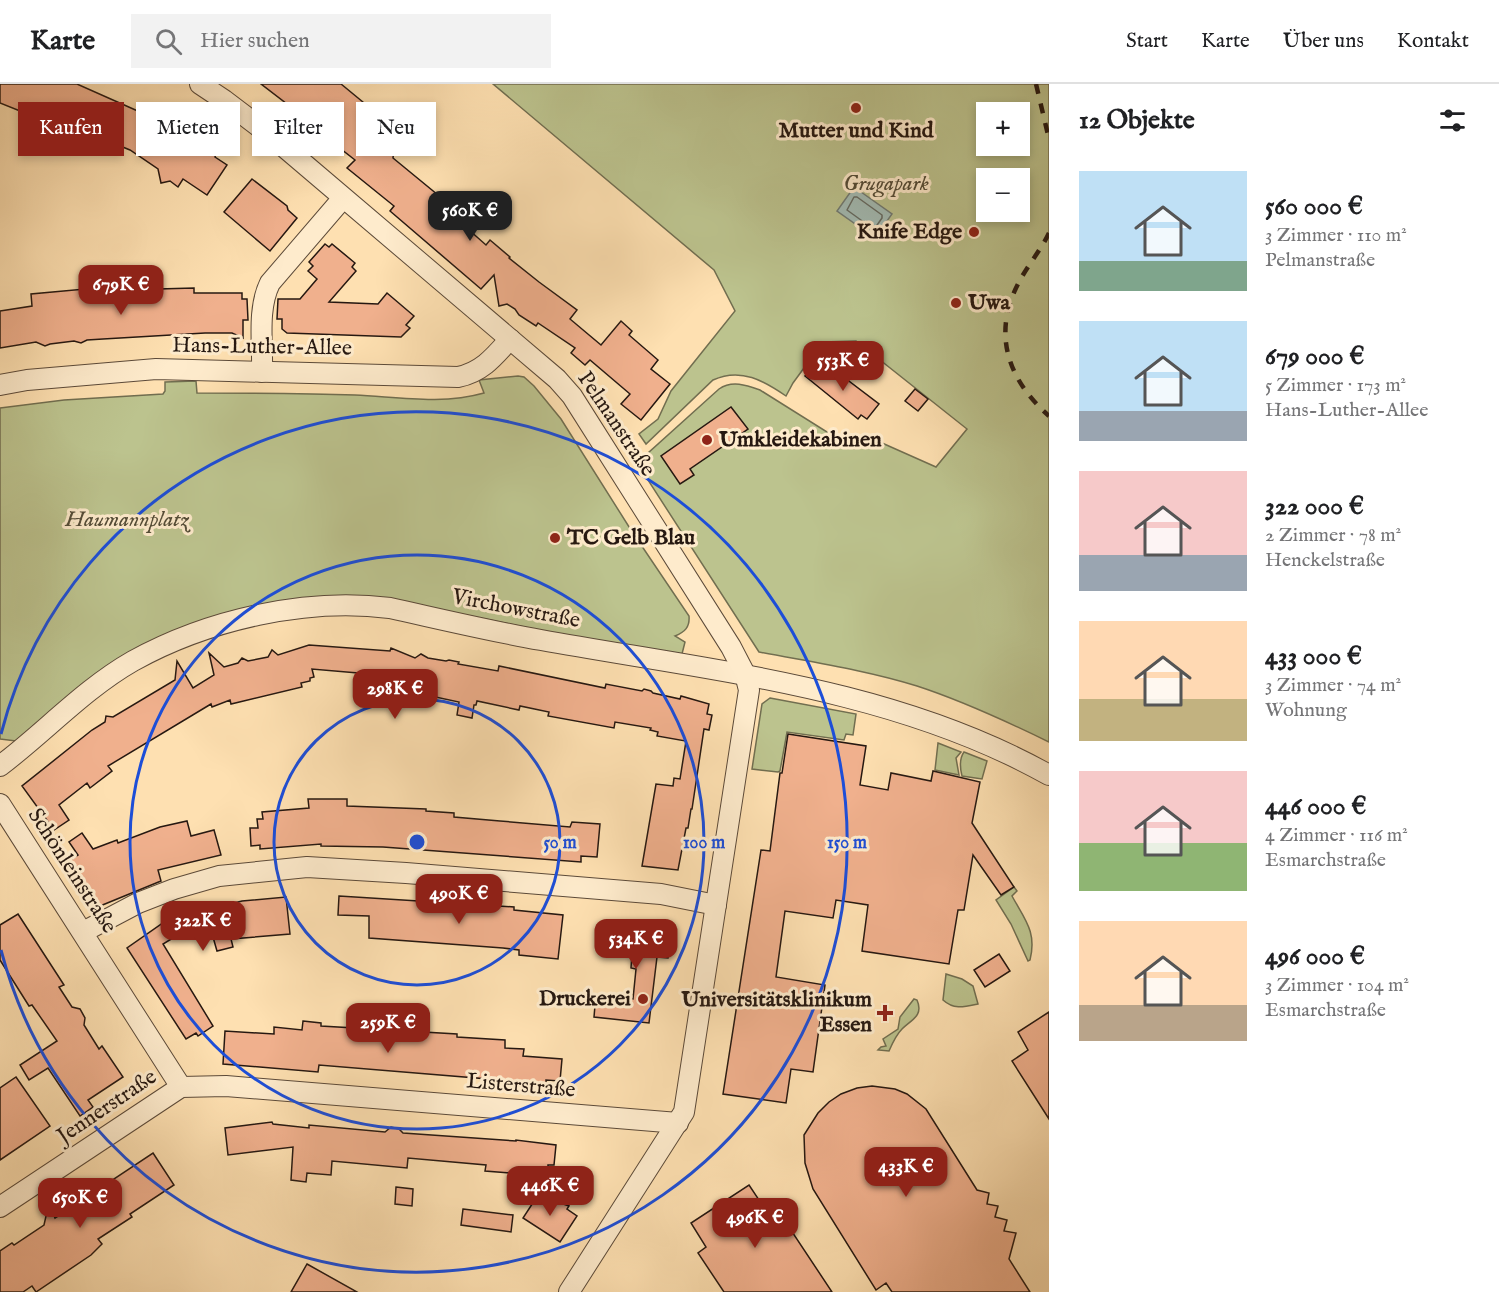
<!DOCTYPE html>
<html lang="de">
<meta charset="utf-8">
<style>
:root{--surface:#fff;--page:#f2f2f2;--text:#202124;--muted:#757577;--line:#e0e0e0;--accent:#8f2418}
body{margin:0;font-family:"IM FELL English",serif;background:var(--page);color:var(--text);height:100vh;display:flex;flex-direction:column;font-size:22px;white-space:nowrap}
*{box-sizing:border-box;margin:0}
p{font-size:20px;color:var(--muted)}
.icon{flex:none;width:33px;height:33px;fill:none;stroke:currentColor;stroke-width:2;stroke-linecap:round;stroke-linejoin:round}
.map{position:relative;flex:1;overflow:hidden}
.drawer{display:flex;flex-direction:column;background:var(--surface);width:450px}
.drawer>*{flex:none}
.guide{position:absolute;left:18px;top:18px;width:570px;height:54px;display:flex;gap:12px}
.controls{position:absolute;left:976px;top:18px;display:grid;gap:12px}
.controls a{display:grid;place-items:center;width:54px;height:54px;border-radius:0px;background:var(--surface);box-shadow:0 3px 9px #0003;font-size:30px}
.price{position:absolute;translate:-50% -51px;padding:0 14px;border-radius:12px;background:var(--accent);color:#fff;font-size:20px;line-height:39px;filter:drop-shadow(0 2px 3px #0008)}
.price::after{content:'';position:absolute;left:50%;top:36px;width:18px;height:14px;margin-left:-9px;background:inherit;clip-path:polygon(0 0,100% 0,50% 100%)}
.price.active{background:#222;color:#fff}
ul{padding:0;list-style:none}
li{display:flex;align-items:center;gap:18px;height:150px;padding:0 30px}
li span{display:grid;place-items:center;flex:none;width:168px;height:120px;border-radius:0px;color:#555}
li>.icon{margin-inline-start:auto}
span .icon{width:72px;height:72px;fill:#fffc;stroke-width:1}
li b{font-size:26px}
h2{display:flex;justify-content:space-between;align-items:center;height:72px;padding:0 30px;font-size:26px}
.tag{padding:0 21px;border-radius:0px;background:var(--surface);box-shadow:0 3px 9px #0003;font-size:21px;line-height:54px}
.tag.active{background:var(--accent);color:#fff}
header{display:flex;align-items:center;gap:36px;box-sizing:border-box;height:84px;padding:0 30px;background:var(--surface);border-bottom:2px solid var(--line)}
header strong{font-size:28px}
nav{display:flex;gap:33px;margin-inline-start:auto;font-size:21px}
.search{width:420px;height:54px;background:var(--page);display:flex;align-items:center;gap:15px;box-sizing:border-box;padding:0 21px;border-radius:0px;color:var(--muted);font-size:22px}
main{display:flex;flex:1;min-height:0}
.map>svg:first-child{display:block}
.green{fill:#bcc38e;stroke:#716e50;stroke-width:1.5;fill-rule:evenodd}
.water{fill:#a2bbb4;stroke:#707a73;stroke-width:1.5}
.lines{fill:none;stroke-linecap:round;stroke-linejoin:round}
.shore{stroke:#646a62;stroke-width:1.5}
.building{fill:#f0b08d;stroke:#261811;stroke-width:1.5}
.minor-casing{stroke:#5c4a39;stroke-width:22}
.minor{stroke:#feebcc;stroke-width:20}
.rail{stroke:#261811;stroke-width:4.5;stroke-dasharray:10 10;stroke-linecap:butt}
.ring{fill:none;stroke:#1d4ed8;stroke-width:3}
.poi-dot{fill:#8f2418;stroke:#feebcc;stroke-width:2}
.labels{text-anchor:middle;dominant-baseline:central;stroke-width:6;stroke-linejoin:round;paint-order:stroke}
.poi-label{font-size:22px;font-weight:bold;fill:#261811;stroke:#feebcc;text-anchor:end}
.park-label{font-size:22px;font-style:italic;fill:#534b36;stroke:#feebcc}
.street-label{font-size:22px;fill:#261811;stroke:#feebcc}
.centre{fill:#1d4ed8;stroke:#feebcc;stroke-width:3}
.ring-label{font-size:18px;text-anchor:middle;font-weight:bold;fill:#1d4ed8;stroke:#feebcc;stroke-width:6;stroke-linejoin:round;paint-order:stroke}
</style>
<header>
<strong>Karte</strong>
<div class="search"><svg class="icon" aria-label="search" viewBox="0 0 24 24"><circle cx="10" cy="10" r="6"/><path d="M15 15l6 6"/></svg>Hier suchen</div>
<nav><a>Start</a><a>Karte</a><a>Über uns</a><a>Kontakt</a></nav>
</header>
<main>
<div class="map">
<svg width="1049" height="1208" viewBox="0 0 1049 1208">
<rect width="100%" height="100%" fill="#fee0b1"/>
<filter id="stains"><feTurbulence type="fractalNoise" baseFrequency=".00333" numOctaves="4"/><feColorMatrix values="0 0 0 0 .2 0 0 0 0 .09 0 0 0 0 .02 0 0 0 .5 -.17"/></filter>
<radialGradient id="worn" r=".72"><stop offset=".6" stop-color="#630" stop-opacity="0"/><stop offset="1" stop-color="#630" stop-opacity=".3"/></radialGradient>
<g class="green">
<path d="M493,0H1049V658C1006,637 963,617 917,602C866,586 811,578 759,568L637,379L719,305C732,296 746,301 760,306L854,365L864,351L936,383L967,345L856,257L823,258L793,299L786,312C764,297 741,283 713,296L646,360L639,350L658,335L671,307L735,227L714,186ZM987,28H1020V62H987ZM987,94H1020V128H987Z"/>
<path d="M518,292L524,293L534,302L561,335L631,446L689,532C690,543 685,548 675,552L685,558L682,570L564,551L420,522L217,536L16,657L0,655V324L64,316L163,310L165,307V298L196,297L197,309C249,309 302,309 355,311C398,313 442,321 484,309L479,296Z"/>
<path d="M770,614L856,630L853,651L846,650L844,656L787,648L780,687L778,688L752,685L762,620Z"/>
<path d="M938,659L961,668L956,674L959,691L935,686Z"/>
<path d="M964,668L987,677L982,695L962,692C960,684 959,675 964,668Z"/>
<path d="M1014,803L1017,807L1012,812C1025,836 1037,848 1030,876L1028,877L1011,840L996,816Z"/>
<path d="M946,890L962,895L973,902L978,920C964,923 954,926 943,916Z"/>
<path d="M914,915L917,916C924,932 911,936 902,945C897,950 892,960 889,967L878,966L881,963L886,962L883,955L898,945L900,933Z"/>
</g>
<path class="water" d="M854,103L892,130L875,154L837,127Z"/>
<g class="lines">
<path class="shore" d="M854,113H857L882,131V134L875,144H872L847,126Z"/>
</g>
<g class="building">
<path d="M0,0H77L158,36L186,54L188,51L216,70L215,73L227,81L207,111L183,95L178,103L170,97L161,99L158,85L130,66L103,55L101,59L77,51L76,54L49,43L50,39L0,19Z"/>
<path d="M261,0H341L369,23L357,37L360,41L380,58H392L394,65L393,74L438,111L434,115L451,130L486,161L490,156L510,173L509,174L539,198L577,226L570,235L601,261L621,237L632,247L629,251L658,276L651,285L670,300L641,336L621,320L630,310L590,276L585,281L571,269L575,264L538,239L536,242L519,231L515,225L507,220L499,222L494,191L481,205L390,127L394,122L347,84L355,76L337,62L332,61L326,50Z"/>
<path d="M252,95L287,122L288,126L297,134L270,167L224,128Z"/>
<path d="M325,160L329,163L332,160L355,179L352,183L356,187L329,218L378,220L387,209L414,232L406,241L410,244L401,253L287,249L282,245V235H277L278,215H300L317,195L308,187L313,182L309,178Z"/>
<path d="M194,204V209H242V215H247L248,236H243V254L232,249H205L103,255L87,256L81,259L74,257L50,260L45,262L36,258L0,264V227L32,222L31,210L85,205V209L117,208V212L158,210V205Z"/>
<path d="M818,279L834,292L837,288L879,320L867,335L861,331L858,335L805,292Z"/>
<path d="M915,305L928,315L918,327L905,317Z"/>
<path d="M731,323L748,345L690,385L694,391L680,400L661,372Z"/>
<path d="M309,561L390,567L391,564L415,574L421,570L428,574L446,577L449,576L459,578L458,580L498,587L499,582L605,604L606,600L642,607L644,605L651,607L653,609L680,615L681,612L709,620L707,630L712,631L709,646L704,645L692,725H691L688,744H686L678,786L642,782L656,700L673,702L674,694L680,695L686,657L657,652L658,648L650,646L651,644L615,638L614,644L548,632L549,628L520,622L519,626L477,617L476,621H474L472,634L457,631L459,618L398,605L396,615L381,612L384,597L380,596L381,591L312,585L314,593L310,594V597L301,599L302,603L231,620L230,616L212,623L211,620L108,682L112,687L90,704L87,699L59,721L69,736L54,746L22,702L92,646L105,638L106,632L113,633L175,596L177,577L193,604L214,591L209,569L224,583L238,579L242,574L248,577L268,573L272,566L278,571Z"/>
<path d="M788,650L866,662L860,701L888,706L891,689L931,697L933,687L980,698L972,739L1014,803L1001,811L973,771L964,826H958L949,880L862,867L868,821L836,816L833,834L785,827L776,893L825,901L813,988L791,985L786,1019L723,1010L761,766L770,767L780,689H782Z"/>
<path d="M308,715H347V722L426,725V727L454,729V733L500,737L570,743L572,738L600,740L597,773L581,772V778L383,763L321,762V760L260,765V761L251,762L250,744H258L257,735H263L262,728L309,724Z"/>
<path d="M187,737L191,752L214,746L221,771L158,786L161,797L100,822L70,776L78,771L69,758L82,749L93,765L117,756L118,759L160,743Z"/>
<path d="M339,812L514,823V826L563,831L558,875L519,871V866L503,864L369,854V832L338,831Z"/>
<path d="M286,813L290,850L231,855L233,863L217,867L209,839L181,849L163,860L213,942L198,952L196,949L186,955L127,864L170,834L194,825L195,829L242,817Z"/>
<path d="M18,830L64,901L59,903L72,923L80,925L85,934L84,941L99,965L102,962L123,993L88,1016L93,1023L80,1032L48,984L29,996L20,981L57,957L32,921L29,922L0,876V841Z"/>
<path d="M616,837L672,843L668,874L657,873L649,939L594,933L596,910L633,915L636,885L631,884L632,870L613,868Z"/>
<path d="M999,870L1010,887L985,903L974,886Z"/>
<path d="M1049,928V1035L1012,977L1028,966L1018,948Z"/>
<path d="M303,937L321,939V942L457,950V953L505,956V964L524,965L523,972L562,975L560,997L546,996V1002L488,998V995L319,981L318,988L223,980L225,947L274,950V943L302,946Z"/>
<path d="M16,993L50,1042L0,1076V1004Z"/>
<path d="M872,1002L895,1005L907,1010L926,1025L977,1106L989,1109L987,1120L998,1122L995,1133L1007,1136L1004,1147L1016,1149L1009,1175L1030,1208H892L886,1199L876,1206L813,1105L805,1079L804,1051L818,1029L829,1018L841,1010L857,1004Z"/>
<path d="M272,1038L273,1040L309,1044V1041L385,1048L391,1043L399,1045L403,1049L516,1057V1056L556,1061L554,1081H548V1092L485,1087L486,1081L408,1074L407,1084L332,1077L331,1091L307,1089L306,1098L291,1096L293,1063L228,1071L225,1044Z"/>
<path d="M153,1069L174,1101L130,1130L132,1133L98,1155L102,1160L91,1171L36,1208L32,1202L23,1208H0V1167L12,1159L14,1161L44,1141L49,1119L55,1134Z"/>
<path d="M749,1101L765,1125L773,1119L832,1208H724L698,1169L706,1163L691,1139Z"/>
<path d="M396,1103L413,1105L412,1122L395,1120Z"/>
<path d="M538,1111L569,1122L567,1125L577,1132L560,1158L523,1134Z"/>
<path d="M463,1125L513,1131L511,1148L461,1141Z"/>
<path d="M307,1180L357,1208H291Z"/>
</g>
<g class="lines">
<g class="minor-casing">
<g id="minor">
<path d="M200,0L224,16L270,51L557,295L572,312L731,563L745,590L749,606L684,1028L569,1208"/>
<path d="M262,288C263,260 257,225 270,199L343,114"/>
<path d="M0,301L27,296L156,285L458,293C482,288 494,273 510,255"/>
<path d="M0,682C45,648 84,605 133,577C207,536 306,513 390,524C440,535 490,547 541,556C712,587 894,604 1049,691"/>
<path d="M0,720L181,1003"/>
<path d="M83,848L138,819L174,805L219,792L307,783L406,789L661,810L716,821"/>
<path d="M0,1123L181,1003L226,1002L678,1039"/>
</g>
</g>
<use href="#minor" class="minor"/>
<g class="rail">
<path d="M1036,0L1049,55"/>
<path d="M1049,149C1041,166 1027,182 1018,200C992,250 1008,296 1049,332"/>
</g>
</g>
<g class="ring">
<circle cx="417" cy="758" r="143"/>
<circle cx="417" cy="758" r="287"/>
<path d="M1 650A430 430 0 1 1 1 866"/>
</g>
<g class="poi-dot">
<circle cx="856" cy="24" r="6"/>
<circle cx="974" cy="148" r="6"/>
<circle cx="956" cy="219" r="6"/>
<circle cx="707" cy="356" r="6"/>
<circle cx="555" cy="454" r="6"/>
<circle cx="643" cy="915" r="6"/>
<path d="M882 920h6v6h6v6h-6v6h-6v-6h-6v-6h6z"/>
</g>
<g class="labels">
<g class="poi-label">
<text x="856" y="47" text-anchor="middle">Mutter und Kind</text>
<text x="962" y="148">Knife Edge</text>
<text x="968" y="219" text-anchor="start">Uwa</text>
<text x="719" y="356" text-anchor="start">Umkleidekabinen</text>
<text x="567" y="454" text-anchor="start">TC Gelb Blau</text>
<text x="631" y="915">Druckerei</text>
<text x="872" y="916">Universitätsklinikum<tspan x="872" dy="25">Essen</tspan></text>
</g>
<g class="park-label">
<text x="886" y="100">Grugapark</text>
<text x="127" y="436">Haumannplatz</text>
</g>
<g class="street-label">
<text transform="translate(262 263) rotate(1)">Hans-Luther-Allee</text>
<text transform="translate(616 340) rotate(56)">Pelmanstraße</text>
<text transform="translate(516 525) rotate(11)">Virchowstraße</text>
<text transform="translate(72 787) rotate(57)">Schönleinstraße</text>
<text transform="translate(521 1002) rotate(5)">Listerstraße</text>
<text transform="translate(107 1023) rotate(-34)">Jennerstraße</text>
</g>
</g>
<circle cx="417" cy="758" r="9" class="centre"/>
<g class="ring-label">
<text x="560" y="764">50 m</text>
<text x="704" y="764">100 m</text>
<text x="847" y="764">150 m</text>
</g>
<rect width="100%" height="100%" filter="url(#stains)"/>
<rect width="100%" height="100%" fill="url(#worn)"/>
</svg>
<div class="controls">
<a>+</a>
<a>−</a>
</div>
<b class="price active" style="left:470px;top:158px">560K €</b>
<b class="price" style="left:121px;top:232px">679K €</b>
<b class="price" style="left:843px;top:308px">553K €</b>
<b class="price" style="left:395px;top:636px">298K €</b>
<b class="price" style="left:459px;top:841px">490K €</b>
<b class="price" style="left:203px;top:868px">322K €</b>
<b class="price" style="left:636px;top:886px">534K €</b>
<b class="price" style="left:388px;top:970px">259K €</b>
<b class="price" style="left:906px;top:1114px">433K €</b>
<b class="price" style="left:550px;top:1133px">446K €</b>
<b class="price" style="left:80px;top:1145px">650K €</b>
<b class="price" style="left:755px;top:1165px">496K €</b>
<div class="guide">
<a class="tag active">Kaufen</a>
<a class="tag">Mieten</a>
<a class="tag">Filter</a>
<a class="tag">Neu</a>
</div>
</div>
<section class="drawer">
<h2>12 Objekte<svg class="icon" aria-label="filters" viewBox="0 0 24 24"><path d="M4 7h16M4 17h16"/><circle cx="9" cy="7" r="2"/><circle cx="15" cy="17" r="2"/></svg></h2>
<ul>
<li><span style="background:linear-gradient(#bfe0f5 75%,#7fa58c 0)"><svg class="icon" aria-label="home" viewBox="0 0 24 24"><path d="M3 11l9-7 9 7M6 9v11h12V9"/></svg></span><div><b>560 000 €</b><p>3 Zimmer · 110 m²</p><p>Pelmanstraße</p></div></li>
<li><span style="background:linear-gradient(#bfe0f5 75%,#9aa5b1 0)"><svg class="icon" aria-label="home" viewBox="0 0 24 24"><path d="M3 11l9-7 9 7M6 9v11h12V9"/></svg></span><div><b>679 000 €</b><p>5 Zimmer · 173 m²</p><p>Hans-Luther-Allee</p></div></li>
<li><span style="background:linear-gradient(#f6c9c9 70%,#9aa5b1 0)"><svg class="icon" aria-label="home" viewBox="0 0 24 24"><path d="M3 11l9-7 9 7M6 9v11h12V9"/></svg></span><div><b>322 000 €</b><p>2 Zimmer · 78 m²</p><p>Henckelstraße</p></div></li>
<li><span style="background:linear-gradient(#ffd9b3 65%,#c2b280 0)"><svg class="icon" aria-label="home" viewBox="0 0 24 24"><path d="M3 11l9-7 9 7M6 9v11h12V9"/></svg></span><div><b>433 000 €</b><p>3 Zimmer · 74 m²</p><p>Wohnung</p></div></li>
<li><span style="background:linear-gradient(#f6c9c9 60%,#8fb573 0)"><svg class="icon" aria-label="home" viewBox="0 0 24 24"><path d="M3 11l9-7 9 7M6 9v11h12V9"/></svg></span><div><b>446 000 €</b><p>4 Zimmer · 116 m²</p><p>Esmarchstraße</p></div></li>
<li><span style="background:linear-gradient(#ffd9b3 70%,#b9a48a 0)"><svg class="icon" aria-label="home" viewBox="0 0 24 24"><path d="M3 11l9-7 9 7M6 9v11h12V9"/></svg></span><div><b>496 000 €</b><p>3 Zimmer · 104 m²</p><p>Esmarchstraße</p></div></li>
</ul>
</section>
</main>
